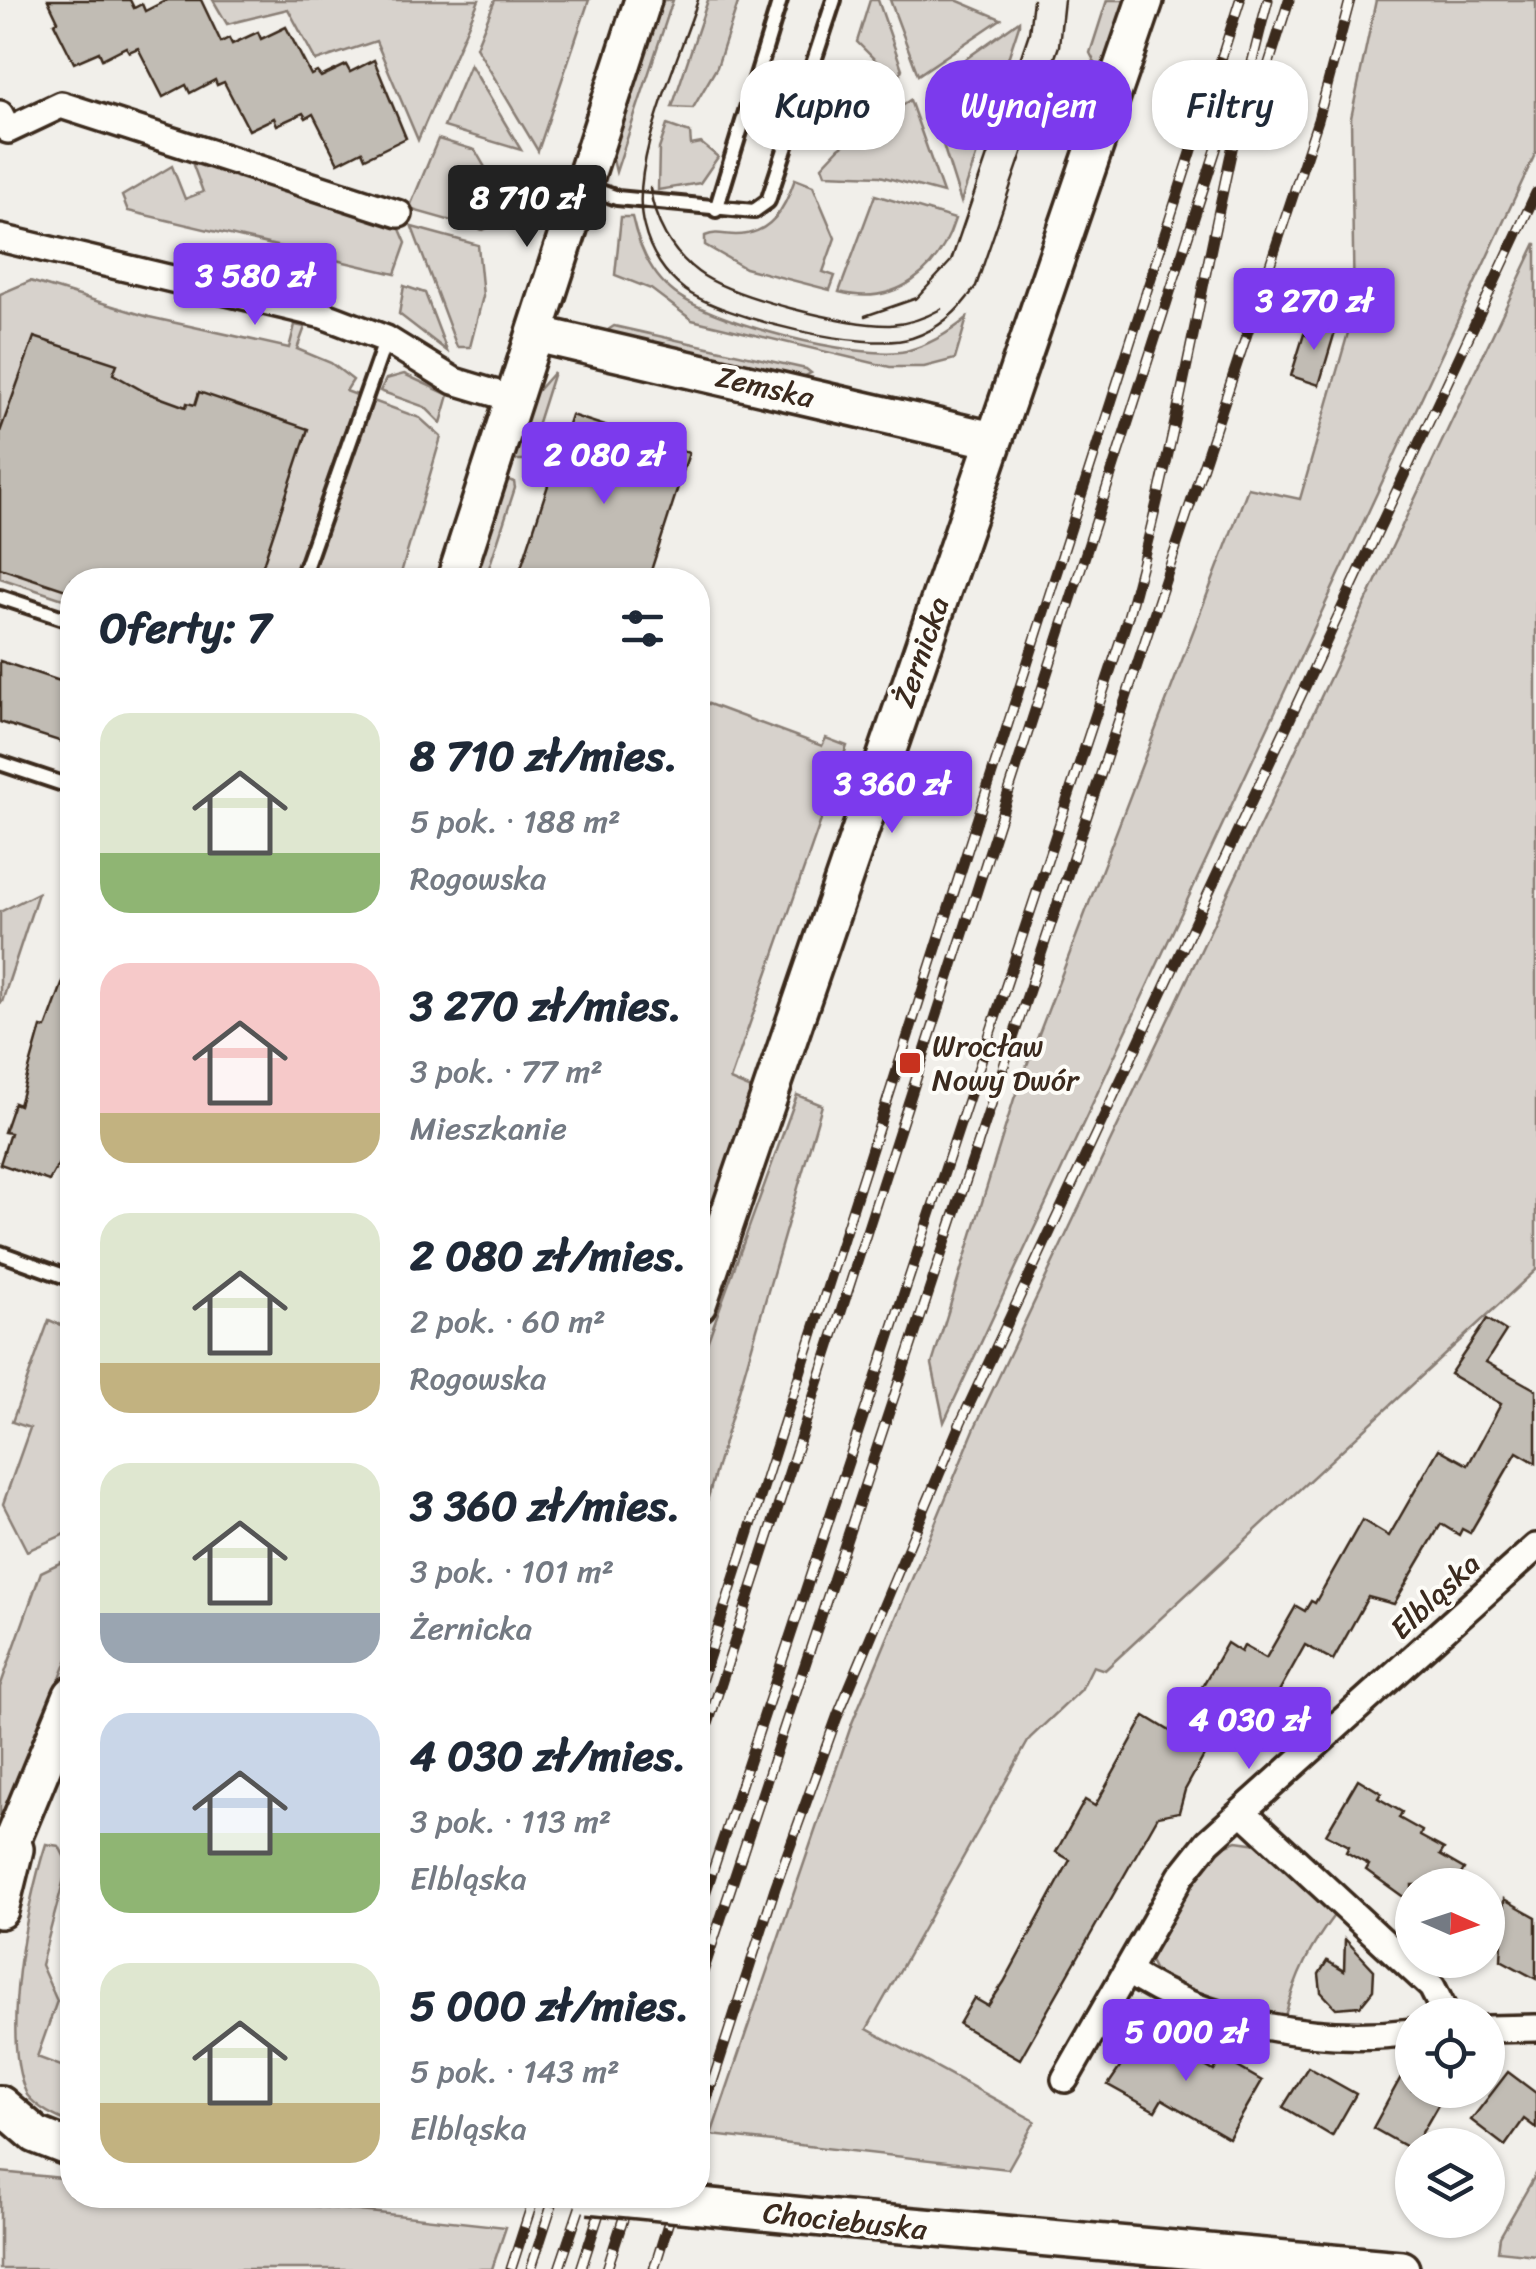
<!DOCTYPE html>
<html lang="pl">
<meta charset="utf-8">
<style>
:root{--surface:#fff;--page:#f2f2f3;--text:#1f2937;--muted:#747a83;--accent:#7c3aed}
body{margin:0;font-family:Sriracha,sans-serif;background:var(--page);color:var(--text);height:100vh;display:flex;flex-direction:column;font-size:38px;white-space:nowrap}
*{box-sizing:border-box;margin:0}
p{font-size:32px;color:var(--muted)}
.icon{flex:none;width:55px;height:55px;fill:none;stroke:currentColor;stroke-width:2;stroke-linecap:round;stroke-linejoin:round}
.map{position:relative;flex:1;overflow:hidden}
.details{position:absolute;left:60px;top:568px;width:650px;height:1640px;display:flex;flex-direction:column;background:var(--surface);border-radius:40px;box-shadow:0 2px 8px #0004}
.details>*{flex:none}
.top-card{position:absolute;left:740px;top:60px;width:645px;height:90px;display:flex;gap:20px}
.needle{width:65px;rotate:93deg}
.fabs{position:absolute;left:1395px;top:1868px;display:grid;gap:20px}
.fabs a{display:grid;place-items:center;width:110px;height:110px;border-radius:50%;background:var(--surface);box-shadow:0 2px 8px #0004;font-size:50px}
.price{position:absolute;translate:-50% -85px;padding:0 22px;border-radius:10px;background:var(--accent);color:#fff;font-size:32px;line-height:65px;filter:drop-shadow(0 2px 5px #0008)}
.price::after{content:'';position:absolute;left:50%;top:60px;width:30px;height:22px;margin-left:-15px;background:inherit;clip-path:polygon(0 0,100% 0,50% 100%)}
.price.on{background:#222;color:#fff}
ul{padding:0;list-style:none}
li{display:flex;align-items:center;gap:30px;height:250px;padding:0 40px}
li span{display:grid;place-items:center;flex:none;width:280px;height:200px;border-radius:30px;color:#555}
li>.icon{margin-inline-start:auto}
span .icon{width:120px;height:120px;fill:#fffc;stroke-width:1}
li b{font-size:42px}
h2{display:flex;justify-content:space-between;align-items:center;height:120px;padding:0 40px;font-size:42px}
.tag{padding:0 35px;border-radius:40px;background:var(--surface);box-shadow:0 2px 8px #0004;font-size:35px;line-height:90px}
.tag.on{background:var(--accent);color:#fff}
.map>svg:first-child{display:block}
.green{fill:#d7d2cc;stroke:#897e75;stroke-width:2.5}
.building{fill:#c1bcb4;stroke:#3b2a1e;stroke-width:2.5}
.lines{fill:none;stroke-linecap:round;stroke-linejoin:round}
.lane-casing{stroke:#3b2a1e;stroke-width:20}
.street-casing{stroke:#3b2a1e;stroke-width:32}
.secondary-casing{stroke:#3b2a1e;stroke-width:42}
.lane{stroke:#fdfcf7;stroke-width:12}
.street{stroke:#fdfcf7;stroke-width:25}
.secondary{stroke:#fdfcf7;stroke-width:35}
.tram{stroke:#3b2a1e;stroke-width:2.5}
.rail-casing{stroke:#3b2a1e;stroke-width:11}
.rail{stroke:#fdfcf7;stroke-width:8;stroke-dasharray:22;stroke-linecap:butt}
.secondary-bridge-casing{stroke:#3b2a1e;stroke-width:42;stroke-linecap:butt}
.secondary-bridge{stroke:#fdfcf7;stroke-width:35}
.poi-dot{fill:#c8321e;stroke:#fdfcf7;stroke-width:4}
.labels{text-anchor:middle;dominant-baseline:central;stroke-width:8;stroke-linejoin:round;paint-order:stroke}
.street-label{font-size:30px;fill:#3b2a1e;stroke:#fdfcf7}
.poi-label{font-size:30px;fill:#3b2a1e;stroke:#fdfcf7;text-anchor:start}
</style>
<div class="map">
<svg width="1536" height="2269" viewBox="0 0 1536 2269">
<rect width="100%" height="100%" fill="#f1efea"/>
<filter id="ink" filterUnits="userSpaceOnUse"><feTurbulence type="fractalNoise" baseFrequency=".01" numOctaves="2"/><feDisplacementMap in="SourceGraphic" scale="20" xChannelSelector="R" yChannelSelector="G"/><feConvolveMatrix kernelMatrix="1 2 1 2 8 2 1 2 1" color-interpolation-filters="sRGB"/></filter>
<g filter="url(#ink)">
<g class="green">
<path d="M213,0H479L418,140L376,41L316,61L288,9L227,24Z"/>
<path d="M495,0H589L538,151L476,47Z"/>
<path d="M662,0H673L616,172L612,155Z"/>
<path d="M708,0H739L717,67L693,108L672,107Z"/>
<path d="M870,0H878L902,69L900,74L885,70L857,42Z"/>
<path d="M890,0H956L1001,19L918,75Z"/>
<path d="M1107,0H1130L1107,68L1096,65L1090,53Z"/>
<path d="M1376,0H1536V152L944,1422L932,1364L1014,1099L1248,488L1300,499L1354,312L1351,118Z"/>
<path d="M1019,21V25L961,202L925,88Z"/>
<path d="M470,64L521,150L444,127Z"/>
<path d="M879,83L895,93L828,137L841,90Z"/>
<path d="M910,100L943,193L880,176L825,174L822,166L839,148Z"/>
<path d="M667,125L690,133L691,145L701,143L718,157L700,183L658,190L659,149Z"/>
<path d="M438,139L475,150L513,216L483,230L409,209Z"/>
<path d="M190,157L400,229L406,243L395,274L128,211L122,196L172,166L185,199L203,192Z"/>
<path d="M795,179L813,186L835,238L823,272L835,276L830,290L745,268L705,245V236C717,231 724,235 736,235C771,235 785,208 795,179Z"/>
<path d="M875,195L955,219C939,271 896,307 839,292Z"/>
<path d="M621,217H632C638,244 650,272 671,290C707,322 860,361 906,351C929,345 949,333 967,318L955,359L924,367H890L692,320L651,289L615,275Z"/>
<path d="M412,227L478,245L483,296L470,347H457Z"/>
<path d="M1536,243V1270L1105,1670L1093,1666L1081,1690L1030,1738L867,2029L1035,2121L1008,2169L711,2135L852,1723L976,1425Z"/>
<path d="M30,281L149,317L289,348L295,325L305,327L297,349L331,363L353,380L346,391L420,418L441,437L399,580H72V602L0,578V294Z"/>
<path d="M404,286L425,293L447,351L399,314Z"/>
<path d="M614,326L806,369L811,373L801,378L605,332Z"/>
<path d="M554,372L526,460H511L532,397Z"/>
<path d="M404,374L449,395L441,423L425,407L380,391L386,379Z"/>
<path d="M506,479L514,482L515,488L485,580H472Z"/>
<path d="M698,700L822,746L826,738L847,746L730,1080L754,1090L698,1247Z"/>
<path d="M38,893L2,1002L0,1003V912Z"/>
<path d="M797,1095L822,1105L698,1532V1368Z"/>
<path d="M49,1320L72,1330V1531L27,1551L3,1504L30,1428L12,1422Z"/>
<path d="M72,1557V1649L0,1826V1687L41,1572Z"/>
<path d="M1237,1841L1258,1844L1335,1914C1310,1947 1296,1975 1285,2016L1252,2013L1160,1980L1150,1961L1152,1942L1210,1851Z"/>
<path d="M46,1844L59,1846L68,1864L41,1965L57,2001L37,2057L72,2070V2124C56,2117 38,2109 27,2095C0,2038 26,1906 46,1844Z"/>
<path d="M0,2172L72,2179V2195H213L506,2227L492,2269H0Z"/>
<path d="M1536,2174V2255L1498,2251L1500,2237Z"/>
</g>
<g class="building">
<path d="M48,0H130L134,8L142,4L145,11L167,0H201L221,42L229,38L232,44L258,32L261,39L286,27L311,75L317,72L321,77L346,65L350,72L374,60L406,138L365,158L362,151L338,163L313,114L306,118L303,113L277,125L274,118L249,130L224,82L217,85L215,80L190,93L186,85L163,97L138,48L129,52L126,47L102,59L99,52L74,63L54,23L58,21Z"/>
<path d="M1314,321L1336,328L1319,385L1291,376L1304,334L1309,336Z"/>
<path d="M34,337L117,364L113,374L145,392L186,407L187,403L195,405L199,392L308,429L258,580H72V592L0,568V432Z"/>
<path d="M571,415L689,453L648,580H517Z"/>
<path d="M0,661L72,685V736L64,734L62,742L0,722Z"/>
<path d="M70,963L72,1116L62,1145L68,1147L49,1181L0,1164L10,1133L4,1132L14,1103L19,1105L41,1027L46,1028Z"/>
<path d="M1487,1319L1506,1331L1486,1362L1536,1390V1463L1517,1452L1470,1533L1462,1529L1459,1535L1441,1524L1394,1604L1368,1597L1333,1660L1305,1645L1259,1727L1242,1718L1239,1724L1226,1716L1185,1790L1179,1812L1158,1816L1020,2059L959,2024L974,1998L988,2006L1004,1982L1070,1860L1056,1852L1085,1800L1095,1806L1145,1716L1175,1734L1227,1643L1241,1652L1244,1646L1266,1658L1296,1606L1305,1611L1311,1601L1315,1603L1362,1520L1389,1536L1439,1449L1468,1465L1501,1404L1450,1374Z"/>
<path d="M1358,1779L1381,1793L1378,1798L1402,1812L1399,1818L1422,1831L1420,1836L1444,1849L1440,1855L1464,1869L1455,1885H1412V1903L1366,1870L1369,1865L1346,1852L1349,1846L1326,1834Z"/>
<path d="M1504,1899L1536,1917V1979L1501,1960Z"/>
<path d="M1345,1939L1374,1970L1373,1990L1360,2006L1336,2008L1321,1992L1319,1974L1327,1961L1344,1971Z"/>
<path d="M1144,2032L1214,2071L1222,2058L1262,2081L1229,2138L1162,2099L1155,2111L1108,2085Z"/>
<path d="M1308,2067L1356,2094L1332,2136L1283,2107Z"/>
<path d="M1508,2072L1536,2093V2128L1524,2119L1505,2146L1471,2120Z"/>
<path d="M1401,2077L1412,2083V2090H1424L1441,2100L1412,2150L1373,2128Z"/>
</g>
<g class="lines">
<g class="lane-casing">
<g id="lane">
<path d="M584,186L617,198L754,211L768,201L834,0"/>
<path d="M716,210L780,0"/>
<path d="M301,580L386,339"/>
<path d="M0,597L72,621"/>
<path d="M0,763L72,787"/>
<path d="M0,1253L72,1279"/>
</g>
</g>
<g class="street-casing">
<g id="street">
<path d="M0,114L8,130L61,105L399,214"/>
<path d="M0,238L323,315L386,339L454,381L514,399"/>
<path d="M1244,1813L1432,1987L1446,2015"/>
<path d="M1127,1971C1205,2024 1320,2044 1412,2032"/>
<path d="M1488,2029L1536,2028"/>
<path d="M1065,2079L1181,1876L1208,1842L1536,1547"/>
</g>
</g>
<g class="secondary-casing">
<g id="secondary">
<path d="M536,334L993,440"/>
<path d="M455,580L643,0"/>
<path d="M698,1304L1145,0"/>
<path d="M0,1870L72,1695"/>
<path d="M0,1910L15,1849"/>
<path d="M0,2104L36,2135L72,2149"/>
<path d="M834,2219L1401,2269"/>
</g>
</g>
<use href="#lane" class="lane"/>
<use href="#street" class="street"/>
<use href="#secondary" class="secondary"/>
<g class="tram">
<path d="M698,0C679,59 627,168 644,227C650,252 665,275 685,290C724,318 866,353 912,338C940,329 960,310 976,286L1059,46L1064,0"/>
<path d="M650,188C654,221 671,252 698,272C731,297 848,326 890,325C909,324 925,318 941,309"/>
<path d="M865,316L917,298L951,261L1029,33L1033,0"/>
</g>
<g class="rail-casing">
<g id="rail">
<path d="M1253,114L1289,0"/>
<path d="M698,1691L1240,0"/>
<path d="M698,1755L1231,103"/>
<path d="M698,1915L1127,620C1184,416 1213,205 1268,0"/>
<path d="M698,1987L1318,120L1350,0"/>
<path d="M698,2127L775,1888L837,1717L961,1422L1536,193"/>
<path d="M511,2269L535,2195"/>
<path d="M531,2269L555,2195"/>
<path d="M559,2269L584,2195"/>
<path d="M581,2269L605,2195"/>
<path d="M607,2269L631,2195"/>
<path d="M654,2269L677,2195"/>
</g>
</g>
<use href="#rail" class="rail"/>
<g class="secondary-bridge-casing">
<path id="secondary-bridge" d="M589,2195L834,2219"/>
</g>
<use href="#secondary-bridge" class="secondary-bridge"/>
</g>
</g>
<rect class="poi-dot" x="898" y="1051" width="24" height="24" rx="5"/>
<g class="labels">
<g class="street-label">
<text transform="translate(765 387) rotate(13)">Zemska</text>
<text transform="translate(921 652) rotate(-71)">Żernicka</text>
<text transform="translate(1435 1596) rotate(-43)">Elbląska</text>
<text transform="translate(845 2221) rotate(6)">Chociebuska</text>
</g>
<g class="poi-label">
<text x="932" y="1046">Wrocław<tspan x="932" dy="34">Nowy Dwór</tspan></text>
</g>
</g>
</svg>
<div class="fabs">
<a><svg class="needle" viewBox="-14 -14 28 28"><path d="M0-13l5 13h-10z" fill="#e53935"/><path d="M0 13l5-13h-10z" fill="#747a83"/></svg></a>
<a><svg class="icon" aria-label="locate" viewBox="0 0 24 24"><circle cx="12" cy="12" r="6"/><path d="M12 2v4M12 18v4M2 12h4M18 12h4"/></svg></a>
<a><svg class="icon" aria-label="layers" viewBox="0 0 24 24"><path d="M12 4l9 5-9 5-9-5zM3 14l9 5 9-5"/></svg></a>
</div>
<b class="price on" style="left:527px;top:250px">8 710 zł</b>
<b class="price" style="left:255px;top:328px">3 580 zł</b>
<b class="price" style="left:1314px;top:353px">3 270 zł</b>
<b class="price" style="left:604px;top:507px">2 080 zł</b>
<b class="price" style="left:892px;top:836px">3 360 zł</b>
<b class="price" style="left:1249px;top:1772px">4 030 zł</b>
<b class="price" style="left:1186px;top:2084px">5 000 zł</b>
<div class="top-card">
<a class="tag">Kupno</a>
<a class="tag on">Wynajem</a>
<a class="tag">Filtry</a>
</div>
<section class="details">
<h2>Oferty: 7<svg class="icon" aria-label="filters" viewBox="0 0 24 24"><path d="M4 7h16M4 17h16"/><circle cx="9" cy="7" r="2"/><circle cx="15" cy="17" r="2"/></svg></h2>
<ul>
<li><span style="background:linear-gradient(#dfe7d0 70%,#8fb573 0)"><svg class="icon" aria-label="home" viewBox="0 0 24 24"><path d="M3 11l9-7 9 7M6 9v11h12V9"/></svg></span><div><b>8 710 zł/mies.</b><p>5 pok. · 188 m²</p><p>Rogowska</p></div></li>
<li><span style="background:linear-gradient(#f6c9c9 75%,#c2b280 0)"><svg class="icon" aria-label="home" viewBox="0 0 24 24"><path d="M3 11l9-7 9 7M6 9v11h12V9"/></svg></span><div><b>3 270 zł/mies.</b><p>3 pok. · 77 m²</p><p>Mieszkanie</p></div></li>
<li><span style="background:linear-gradient(#dfe7d0 75%,#c2b280 0)"><svg class="icon" aria-label="home" viewBox="0 0 24 24"><path d="M3 11l9-7 9 7M6 9v11h12V9"/></svg></span><div><b>2 080 zł/mies.</b><p>2 pok. · 60 m²</p><p>Rogowska</p></div></li>
<li><span style="background:linear-gradient(#dfe7d0 75%,#9aa5b1 0)"><svg class="icon" aria-label="home" viewBox="0 0 24 24"><path d="M3 11l9-7 9 7M6 9v11h12V9"/></svg></span><div><b>3 360 zł/mies.</b><p>3 pok. · 101 m²</p><p>Żernicka</p></div></li>
<li><span style="background:linear-gradient(#c9d6e8 60%,#8fb573 0)"><svg class="icon" aria-label="home" viewBox="0 0 24 24"><path d="M3 11l9-7 9 7M6 9v11h12V9"/></svg></span><div><b>4 030 zł/mies.</b><p>3 pok. · 113 m²</p><p>Elbląska</p></div></li>
<li><span style="background:linear-gradient(#dfe7d0 70%,#c2b280 0)"><svg class="icon" aria-label="home" viewBox="0 0 24 24"><path d="M3 11l9-7 9 7M6 9v11h12V9"/></svg></span><div><b>5 000 zł/mies.</b><p>5 pok. · 143 m²</p><p>Elbląska</p></div></li>
</ul>
</section>
</div>
